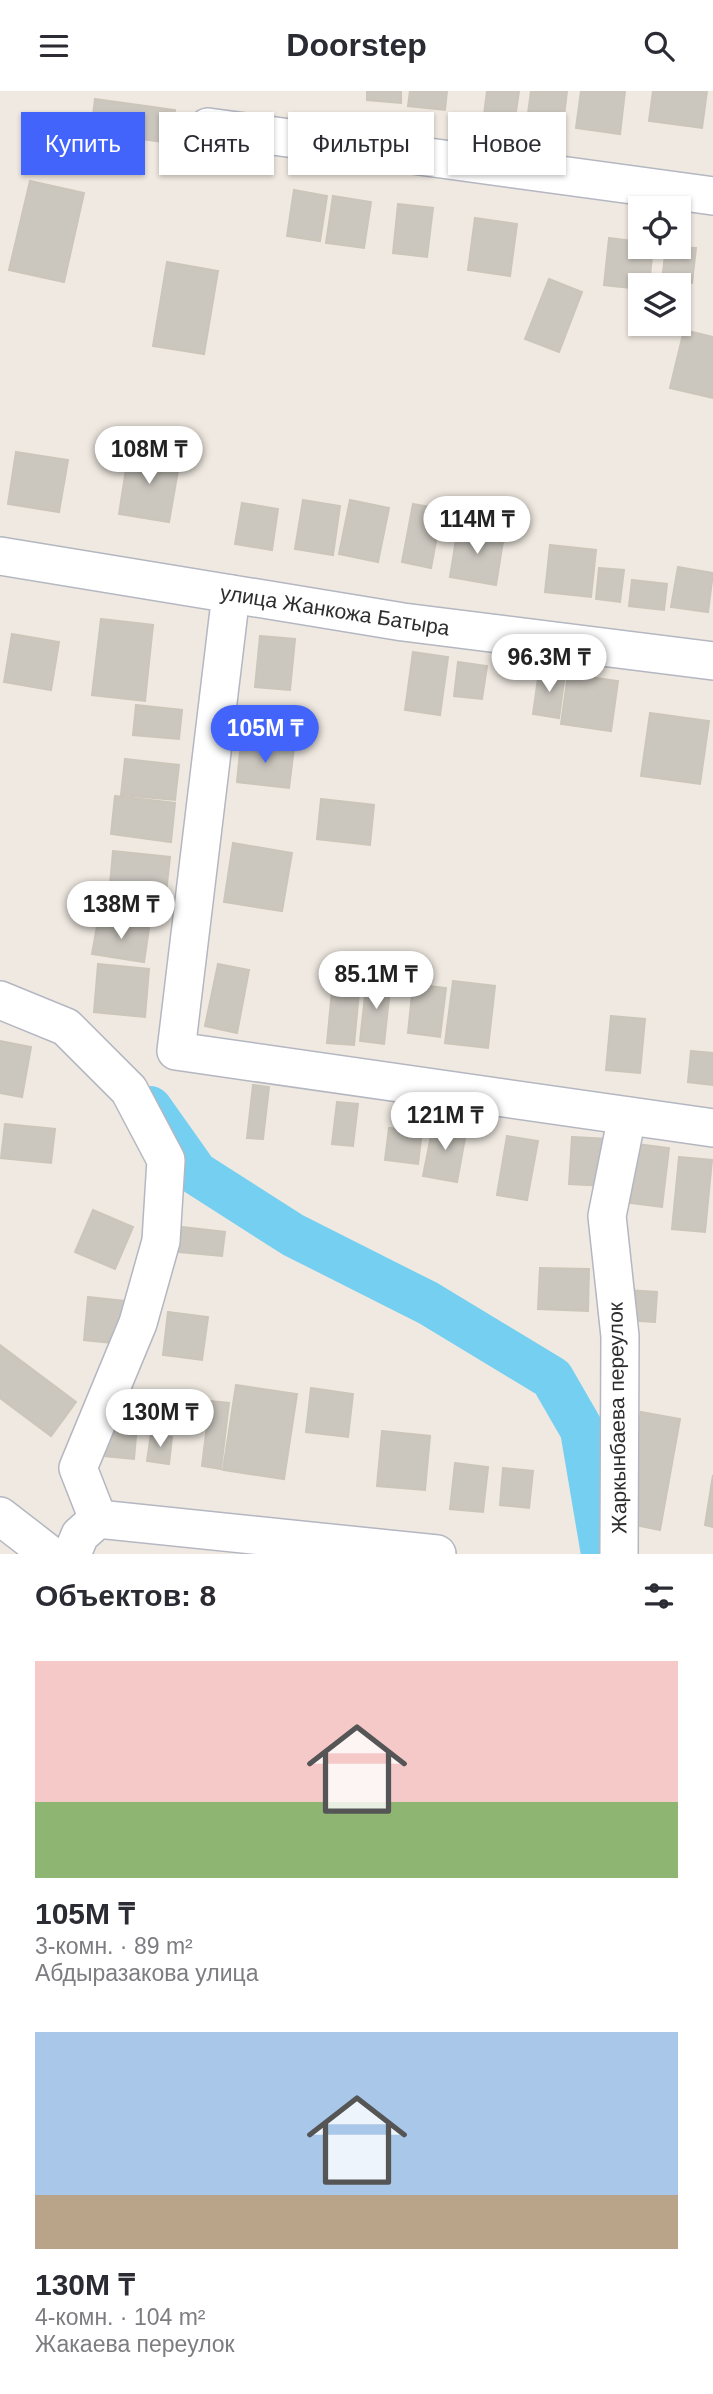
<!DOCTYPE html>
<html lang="ru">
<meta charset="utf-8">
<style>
:root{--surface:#fff;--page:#f2f2f3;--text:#2b2b33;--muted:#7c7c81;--accent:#4264fb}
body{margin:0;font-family:Helvetica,sans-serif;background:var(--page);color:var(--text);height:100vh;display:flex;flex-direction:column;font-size:26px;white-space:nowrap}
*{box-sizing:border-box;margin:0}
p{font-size:23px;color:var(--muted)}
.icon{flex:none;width:38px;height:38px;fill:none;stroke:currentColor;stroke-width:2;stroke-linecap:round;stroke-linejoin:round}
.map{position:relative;height:1463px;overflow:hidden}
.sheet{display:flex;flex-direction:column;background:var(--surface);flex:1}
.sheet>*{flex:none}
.banner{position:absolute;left:21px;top:21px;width:672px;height:63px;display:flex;gap:14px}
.fabs{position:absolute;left:628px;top:105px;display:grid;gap:14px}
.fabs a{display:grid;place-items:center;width:63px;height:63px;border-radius:0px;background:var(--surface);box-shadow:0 2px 5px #0004;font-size:35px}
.price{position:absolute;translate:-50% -60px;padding:0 16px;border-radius:24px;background:#fff;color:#222;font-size:23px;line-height:46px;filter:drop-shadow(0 2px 4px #0008)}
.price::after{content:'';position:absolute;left:50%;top:42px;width:21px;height:16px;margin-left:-10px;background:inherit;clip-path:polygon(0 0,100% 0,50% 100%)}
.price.on{background:var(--accent);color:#fff}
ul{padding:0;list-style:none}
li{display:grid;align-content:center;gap:14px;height:371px;padding:0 35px}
li span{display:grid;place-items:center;height:217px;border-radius:0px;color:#555}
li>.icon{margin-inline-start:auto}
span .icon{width:126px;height:126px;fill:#fffc;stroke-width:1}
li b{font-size:30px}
h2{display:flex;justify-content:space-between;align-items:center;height:84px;padding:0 35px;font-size:30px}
.tag{padding:0 24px;border-radius:0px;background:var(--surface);box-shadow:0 2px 5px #0004;font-size:24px;line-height:63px}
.tag.on{background:var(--accent);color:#fff}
header{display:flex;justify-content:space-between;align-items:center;height:91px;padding:0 35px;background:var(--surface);font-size:32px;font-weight:700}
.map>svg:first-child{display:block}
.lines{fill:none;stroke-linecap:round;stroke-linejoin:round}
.river{stroke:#75cff0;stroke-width:44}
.building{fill:#cbc7bf;stroke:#cbc5ba;stroke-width:2}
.minor-casing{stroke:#b4b7c1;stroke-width:40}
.minor{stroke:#fff;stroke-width:37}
.labels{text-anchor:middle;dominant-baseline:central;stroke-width:6;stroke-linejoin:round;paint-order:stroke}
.street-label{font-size:21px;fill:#2e2e2e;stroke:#fff}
</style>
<header><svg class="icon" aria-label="menu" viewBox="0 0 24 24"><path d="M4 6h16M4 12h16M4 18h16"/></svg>Doorstep<svg class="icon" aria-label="search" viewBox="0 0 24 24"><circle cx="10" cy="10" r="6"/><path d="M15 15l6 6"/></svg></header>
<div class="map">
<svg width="713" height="1463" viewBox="0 0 713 1463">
<rect width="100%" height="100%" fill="#efe9e1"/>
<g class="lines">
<path class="river" d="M150,1017L196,1082L293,1144L428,1212L552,1287L582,1339L603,1463"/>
</g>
<g class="building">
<path d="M367,0H401V12L367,9Z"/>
<path d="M410,0H447L445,19L408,15Z"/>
<path d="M487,0H519L515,28L484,24Z"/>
<path d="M531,0H567L563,34L527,30Z"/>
<path d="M581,0H625L620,43L576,37Z"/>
<path d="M653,0H707L702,37L649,30Z"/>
<path d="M95,8L175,19L171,52L91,41Z"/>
<path d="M30,90L84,102L64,191L9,179Z"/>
<path d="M294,99L327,105L320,150L287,145Z"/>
<path d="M333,105L371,111L364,157L326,152Z"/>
<path d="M398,113L433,117L427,166L393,162Z"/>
<path d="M475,127L517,133L510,185L468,179Z"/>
<path d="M609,147L640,151V156H653L649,194H640V198L604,194Z"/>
<path d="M666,156L696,157L692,192L662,189Z"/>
<path d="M167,171L218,180L204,263L153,255Z"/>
<path d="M549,188L582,201L559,261L525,248Z"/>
<path d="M684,239L713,246V307L670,297Z"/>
<path d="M129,359L180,368L169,431L119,423Z"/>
<path d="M16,361L68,369L59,421L8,413Z"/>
<path d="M303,409L340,415L333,464L295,458Z"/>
<path d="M350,409L389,417L378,471L339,463Z"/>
<path d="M242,412L278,418L272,459L235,453Z"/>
<path d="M413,413L442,418L431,477L402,471Z"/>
<path d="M458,436L504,444L496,494L450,486Z"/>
<path d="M550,454L596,459L591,506L545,501Z"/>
<path d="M678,476L713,482L708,521L671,516Z"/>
<path d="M599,477L624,479L620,511L596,508Z"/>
<path d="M632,489L667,493L664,519L629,515Z"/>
<path d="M101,528L153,534L145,610L92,604Z"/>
<path d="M12,543L59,551L51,599L4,591Z"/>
<path d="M260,545L295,548L290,599L255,596Z"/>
<path d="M413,561L448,566L440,624L405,619Z"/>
<path d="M458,571L487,575L482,608L454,605Z"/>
<path d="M539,580L565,583L559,627L533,623Z"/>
<path d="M568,583L618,590L611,640L561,633Z"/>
<path d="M136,614L182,619L179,648L133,644Z"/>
<path d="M650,622L709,630L700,693L641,685Z"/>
<path d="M241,651L294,657L289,697L237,691Z"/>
<path d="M125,668L179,674L175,709L121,704Z"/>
<path d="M115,705L175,712L171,751L111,743Z"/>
<path d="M321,708L374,714L370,754L317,748Z"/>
<path d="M233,752L292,762L282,820L224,811Z"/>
<path d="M113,760L170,766L165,811L109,806Z"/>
<path d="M98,829L149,837L144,871L92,863Z"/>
<path d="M98,873L149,878L145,926L94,921Z"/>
<path d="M218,873L249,879L237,942L205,935Z"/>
<path d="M334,878L361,880L354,954L327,952Z"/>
<path d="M367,887L391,889L384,953L360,950Z"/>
<path d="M453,890L495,895L488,957L445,952Z"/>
<path d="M413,893L446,897L440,946L408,942Z"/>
<path d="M611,925L645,928L640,982L606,979Z"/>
<path d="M0,950L31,956L22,1006L0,1002Z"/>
<path d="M691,960L713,962V994L688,991Z"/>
<path d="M253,994L269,996L263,1048L247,1047Z"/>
<path d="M337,1011L358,1013L353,1055L332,1053Z"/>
<path d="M434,1030L467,1036L457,1091L423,1085Z"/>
<path d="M5,1033L55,1038L51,1072L1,1067Z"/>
<path d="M389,1037L422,1040L418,1073L385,1069Z"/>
<path d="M507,1045L538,1050L527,1109L497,1104Z"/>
<path d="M572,1046L610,1048L607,1095L569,1093Z"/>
<path d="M637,1053L669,1057L662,1116L630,1112Z"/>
<path d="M679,1066L712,1069L705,1141L672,1138Z"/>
<path d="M93,1119L133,1136L115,1178L75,1161Z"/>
<path d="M182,1136L225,1141L222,1165L179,1161Z"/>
<path d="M540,1177L589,1178L588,1220L538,1218Z"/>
<path d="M626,1199L657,1201L655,1231L624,1229Z"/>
<path d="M88,1206L125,1210L121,1253L84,1249Z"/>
<path d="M168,1221L208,1226L202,1269L163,1264Z"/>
<path d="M0,1254L76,1311L51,1345L0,1307Z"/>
<path d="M236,1294L297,1303L284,1388L223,1379Z"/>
<path d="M311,1297L353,1303L348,1346L306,1341Z"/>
<path d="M210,1310L229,1312L221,1378L202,1375Z"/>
<path d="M108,1321L138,1323L134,1368L104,1365Z"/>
<path d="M641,1321L680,1328L660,1439L621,1431Z"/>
<path d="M382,1340L430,1345L425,1399L377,1395Z"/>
<path d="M151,1343L172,1346L169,1373L147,1370Z"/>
<path d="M455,1372L488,1376L483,1421L450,1418Z"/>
<path d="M503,1377L533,1380L529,1417L500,1414Z"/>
<path d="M713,1384V1436L705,1434Z"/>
</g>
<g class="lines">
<g class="minor-casing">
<g id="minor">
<path d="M208,36L713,105"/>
<path d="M0,465L403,531L713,570"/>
<path d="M231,503L176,960L713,1037"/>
<path d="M0,909L66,936L129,999L166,1069L161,1150L138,1232L78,1377L98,1428"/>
<path d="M0,1425L49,1463"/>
<path d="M72,1463L80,1444L98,1428L437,1463"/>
<path d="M619,1463L620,1245L607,1125L627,1025"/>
</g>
</g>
<use href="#minor" class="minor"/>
</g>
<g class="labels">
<g class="street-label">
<text transform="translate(335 519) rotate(9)">улица Жанкожа Батыра</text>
<text transform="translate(617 1327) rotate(-91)">Жаркынбаева переулок</text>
</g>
</g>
</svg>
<div class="fabs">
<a><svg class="icon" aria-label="locate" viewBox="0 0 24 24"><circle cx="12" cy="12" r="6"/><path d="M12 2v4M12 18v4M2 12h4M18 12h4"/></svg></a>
<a><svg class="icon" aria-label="layers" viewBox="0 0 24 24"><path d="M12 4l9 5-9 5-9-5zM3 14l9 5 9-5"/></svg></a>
</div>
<b class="price" style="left:149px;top:395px">108M ₸</b>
<b class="price" style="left:477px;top:465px">114M ₸</b>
<b class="price" style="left:549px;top:603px">96.3M ₸</b>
<b class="price on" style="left:265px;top:674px">105M ₸</b>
<b class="price" style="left:121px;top:850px">138M ₸</b>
<b class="price" style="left:376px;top:920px">85.1M ₸</b>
<b class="price" style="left:445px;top:1061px">121M ₸</b>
<b class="price" style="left:160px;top:1358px">130M ₸</b>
<div class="banner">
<a class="tag on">Купить</a>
<a class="tag">Снять</a>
<a class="tag">Фильтры</a>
<a class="tag">Новое</a>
</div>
</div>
<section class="sheet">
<h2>Объектов: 8<svg class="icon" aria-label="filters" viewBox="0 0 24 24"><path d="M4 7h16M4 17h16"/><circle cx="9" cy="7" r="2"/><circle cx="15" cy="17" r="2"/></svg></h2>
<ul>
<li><span style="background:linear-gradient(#f6c9c9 65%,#8fb573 0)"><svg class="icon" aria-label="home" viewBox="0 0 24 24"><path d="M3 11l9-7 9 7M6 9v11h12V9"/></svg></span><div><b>105M ₸</b><p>3-комн. · 89 m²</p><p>Абдыразакова улица</p></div></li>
<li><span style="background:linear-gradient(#a9c7e8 75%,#b9a48a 0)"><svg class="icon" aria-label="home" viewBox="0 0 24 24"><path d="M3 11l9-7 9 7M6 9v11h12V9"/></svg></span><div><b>130M ₸</b><p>4-комн. · 104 m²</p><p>Жакаева переулок</p></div></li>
</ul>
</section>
